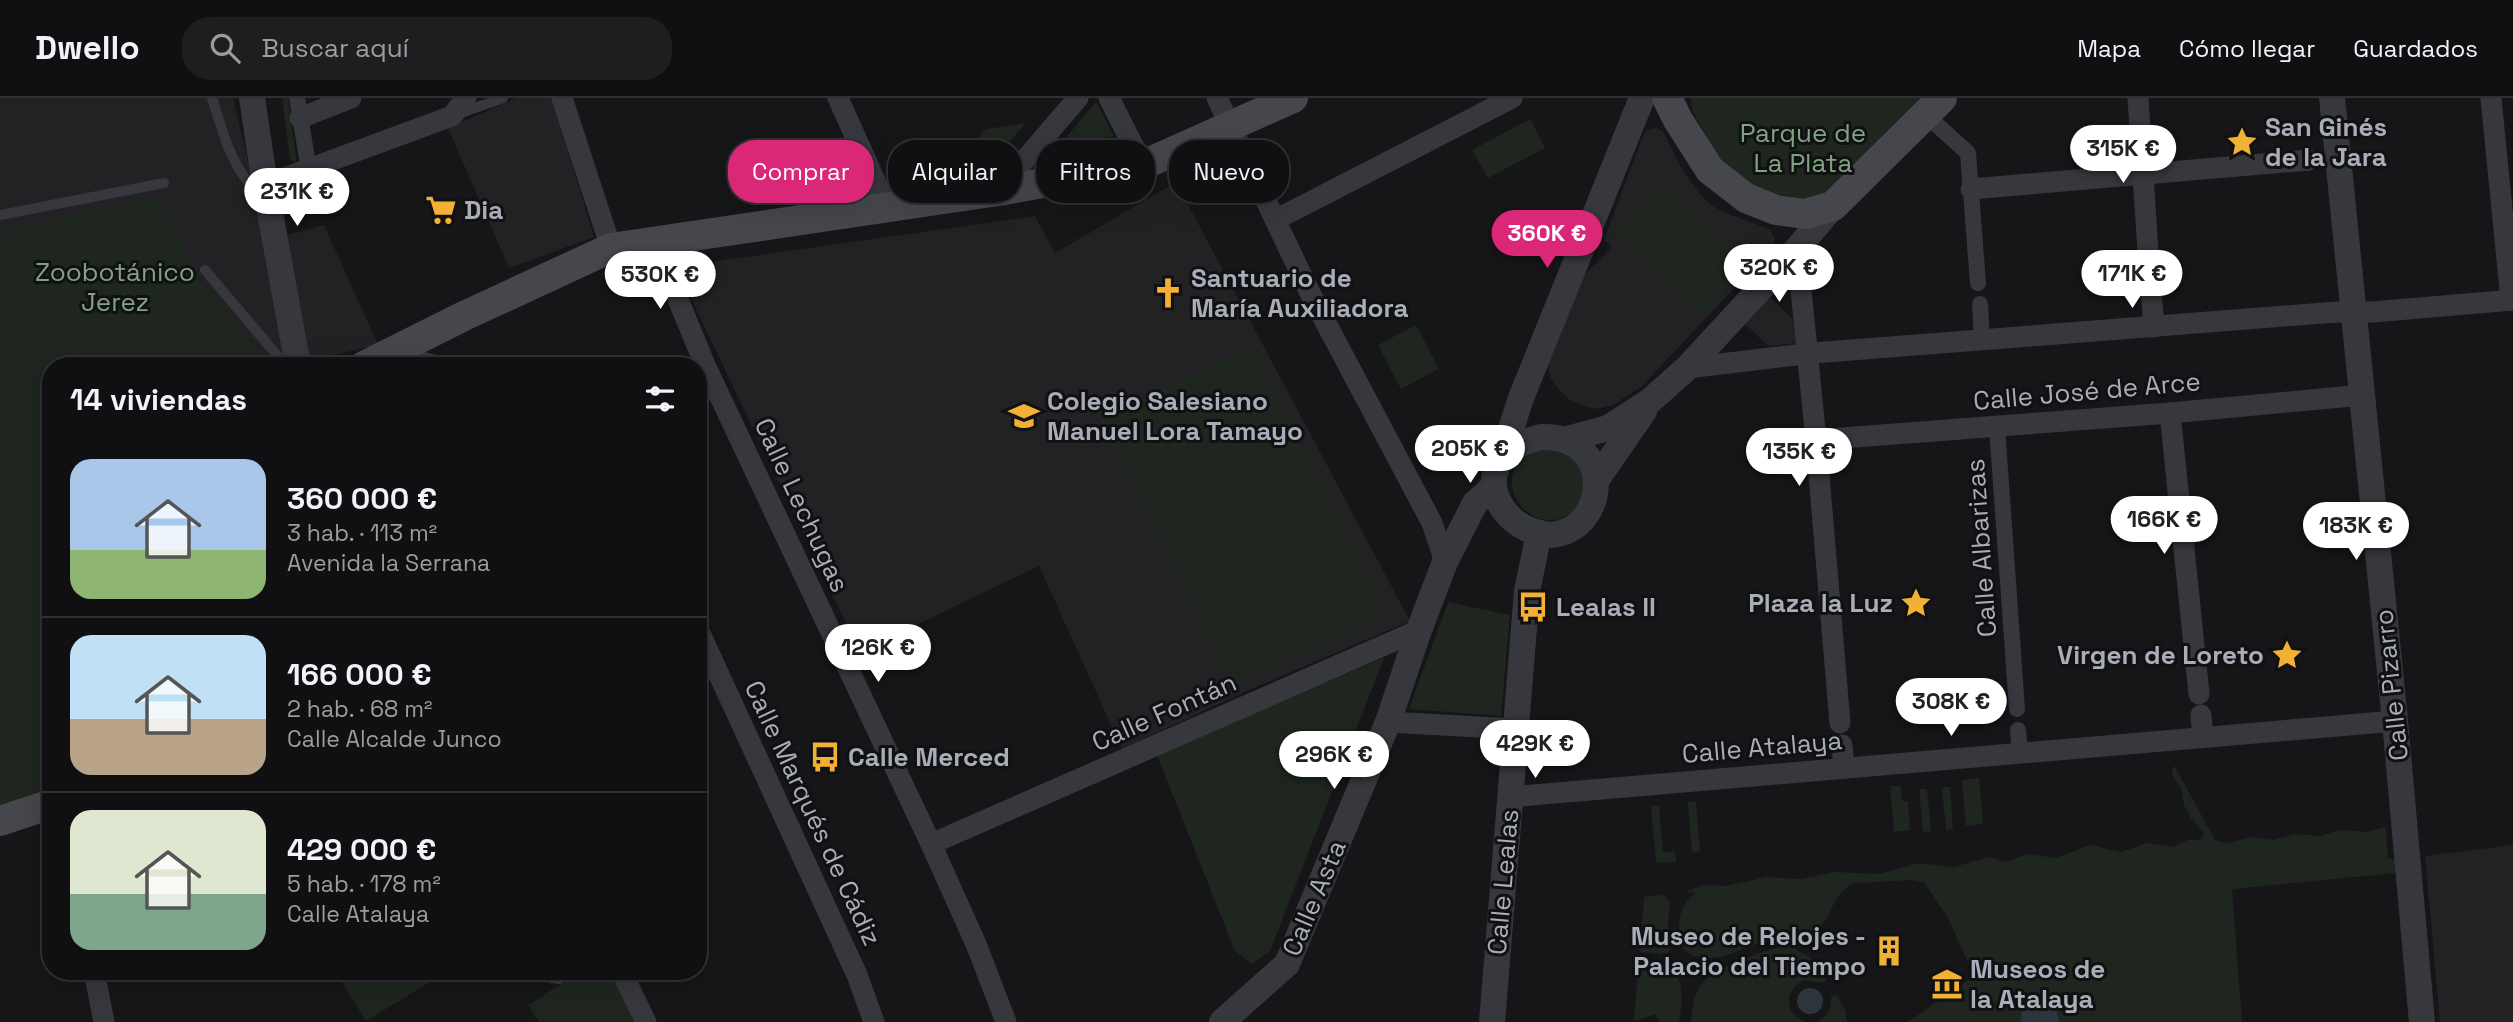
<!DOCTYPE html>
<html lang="es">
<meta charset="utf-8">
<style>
:root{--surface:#101012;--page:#1e1e20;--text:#f1f3f6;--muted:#9c9d9f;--line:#303032;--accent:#db2777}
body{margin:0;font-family:"Space Grotesk",sans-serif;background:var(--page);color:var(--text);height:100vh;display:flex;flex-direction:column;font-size:26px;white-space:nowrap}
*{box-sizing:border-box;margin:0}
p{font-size:23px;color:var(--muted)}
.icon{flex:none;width:38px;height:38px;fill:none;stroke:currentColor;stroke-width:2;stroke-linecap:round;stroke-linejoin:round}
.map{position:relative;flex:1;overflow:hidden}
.drawer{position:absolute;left:42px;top:259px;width:665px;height:623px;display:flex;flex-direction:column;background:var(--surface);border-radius:28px;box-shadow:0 7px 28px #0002,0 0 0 2px var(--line)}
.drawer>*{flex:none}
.banner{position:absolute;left:728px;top:42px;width:665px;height:63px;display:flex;gap:14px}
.price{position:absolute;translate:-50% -60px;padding:0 16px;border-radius:24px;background:#fff;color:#222;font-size:23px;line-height:46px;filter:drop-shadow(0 2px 4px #0008)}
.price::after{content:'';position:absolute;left:50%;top:42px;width:21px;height:16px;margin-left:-10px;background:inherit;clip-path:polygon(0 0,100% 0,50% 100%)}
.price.active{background:var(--accent);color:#fff}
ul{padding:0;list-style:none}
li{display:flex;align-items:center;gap:21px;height:175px;padding:0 28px}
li+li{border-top:2px solid var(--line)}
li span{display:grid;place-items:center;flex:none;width:196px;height:140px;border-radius:21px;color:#555}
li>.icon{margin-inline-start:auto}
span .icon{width:84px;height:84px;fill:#fffc;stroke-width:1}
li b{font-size:30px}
h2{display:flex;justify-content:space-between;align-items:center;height:84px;padding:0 28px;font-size:30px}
.tag{padding:0 24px;border-radius:28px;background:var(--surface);box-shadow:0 7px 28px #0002,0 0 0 2px var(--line);font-size:24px;line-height:63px}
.tag.active{background:var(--accent);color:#fff}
header{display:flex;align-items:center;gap:42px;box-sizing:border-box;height:98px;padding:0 35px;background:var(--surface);border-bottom:2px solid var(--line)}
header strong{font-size:33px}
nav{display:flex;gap:38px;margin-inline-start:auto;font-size:24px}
.search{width:490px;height:63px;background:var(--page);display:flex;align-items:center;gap:18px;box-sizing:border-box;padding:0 24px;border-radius:28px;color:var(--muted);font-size:26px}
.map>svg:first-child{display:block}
.built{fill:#222225}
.green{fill:#1e261f}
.water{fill:#2c353c}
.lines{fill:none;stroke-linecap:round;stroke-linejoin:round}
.service{stroke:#37383d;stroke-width:10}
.pedestrian{stroke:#37383d;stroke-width:16}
.minor{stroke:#37383d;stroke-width:21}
.tertiary{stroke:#37383d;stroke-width:26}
.secondary{stroke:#45474d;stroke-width:30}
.labels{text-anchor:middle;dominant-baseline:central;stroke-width:6;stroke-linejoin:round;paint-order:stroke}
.poi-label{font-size:26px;font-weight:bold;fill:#a8adb8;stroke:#111113;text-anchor:start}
.park-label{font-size:26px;fill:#7fa381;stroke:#111113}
.street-label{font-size:26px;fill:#a8adb8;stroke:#111113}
</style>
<header>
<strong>Dwello</strong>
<div class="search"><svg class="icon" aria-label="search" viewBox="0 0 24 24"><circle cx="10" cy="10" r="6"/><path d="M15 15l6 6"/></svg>Buscar aquí</div>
<nav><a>Mapa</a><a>Cómo llegar</a><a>Guardados</a></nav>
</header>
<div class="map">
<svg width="2513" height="924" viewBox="0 0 2513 924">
<rect width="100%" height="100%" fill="#161618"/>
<g class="built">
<path d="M0,0H233L250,71L286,268H271L196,176L161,100L0,132Z"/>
<path d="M516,0H552L594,139L509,170L448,30Z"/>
<path d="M1656,30L1663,34L1684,75L1702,98L1714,109L1726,115L1769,131L1775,140L1772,150L1642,288L1613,307L1596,311L1583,308L1570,302L1557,289L1551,281L1548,266L1583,178L1612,150L1604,141L1643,38L1647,32Z"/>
<path d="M1176,84L1410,523L1242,595L1122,651L1039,468L860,554L676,169L1035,118L1055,155Z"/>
<path d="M324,127L378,247L309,262L287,137Z"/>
<path d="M1769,198L1793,222L1796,245L1768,248L1743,224Z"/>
<path d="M2513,747V924H2440L2425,758Z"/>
</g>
<g class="green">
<path d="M282,0H288L297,66L290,61Z"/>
<path d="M1690,0H1921L1840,87L1812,102L1762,94L1725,71L1693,14Z"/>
<path d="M1096,4L1114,38L1059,48Z"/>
<path d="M1530,21L1545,50L1488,80L1472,52Z"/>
<path d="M1026,25L997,58L955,63L986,31Z"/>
<path d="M837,64L846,87L753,100Z"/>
<path d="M1662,81L1750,166L1702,218L1612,133Z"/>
<path d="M161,99L196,176L271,268H51V689L0,709V132Z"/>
<path d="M1416,227L1439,271L1401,291L1378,247Z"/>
<path d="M1253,248L1386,515L1232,590L1099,320Z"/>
<path d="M1543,347L1577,360L1586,389C1582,396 1579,407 1573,413C1546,438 1505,408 1513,375C1514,369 1517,360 1523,356C1528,352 1537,350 1543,347Z"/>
<path d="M1448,504L1510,517L1501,618L1409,611Z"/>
<path d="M1384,560L1270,853L1252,866L1235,853L1156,655Z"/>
<path d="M2174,667L2215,742L2227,745L2253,739L2273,742L2295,736L2320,738L2340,732L2367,734L2386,729L2388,761H2396V775L2232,791L2242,924H2059V917L2035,902L2024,909L2021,924H1908L1974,878L1948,820L1924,784L1912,782L1855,785C1833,793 1834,816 1818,830C1803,843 1787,836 1770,841C1745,847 1707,875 1683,850C1676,829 1677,810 1695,795L1685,794L1703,787L1726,788L1767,779L1801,781L1835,774L1879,776L1919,765L1954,769L1989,759L2005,764L2028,756L2056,760L2090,747L2121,754L2147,745L2172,749L2190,741L2200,742L2203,740L2204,735L2190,719L2184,707L2181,690L2172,677Z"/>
<path d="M1979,680L1983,726L1966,728L1962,682Z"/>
<path d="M1890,688H1901L1902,703H1908L1910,732L1894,734Z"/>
<path d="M1942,689H1950L1953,731L1946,732Z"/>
<path d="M1919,691H1927L1931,733L1923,734Z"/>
<path d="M1688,704H1696L1700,753L1692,754Z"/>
<path d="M1659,707L1663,754L1675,753L1676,764L1656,765L1651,708Z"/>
<path d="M1664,797L1670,804L1668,823L1670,852L1667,856L1640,854L1644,799Z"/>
<path d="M1790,848L1811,860L1827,882L1822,885L1805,882C1784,890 1783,916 1805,924H1691C1692,910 1694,894 1704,883C1718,868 1770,849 1790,848Z"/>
<path d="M1639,864C1647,865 1659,864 1667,867C1686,877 1682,908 1679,924H1659L1656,916L1634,923Z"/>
<path d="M335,873H448L366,923Z"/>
<path d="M582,873H610L634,924H539L528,907Z"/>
<path d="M1836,896L1845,912L1847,924H1816C1827,919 1832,911 1831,899Z"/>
</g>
<g class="water">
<circle cx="1810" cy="903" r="13"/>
<path d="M2042,901C2053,905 2059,912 2059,924H2021C2020,910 2028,903 2042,901Z"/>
</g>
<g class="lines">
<g class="service">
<path d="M212,0C222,31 229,61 250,87H265"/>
<path d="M458,16L503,0"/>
<path d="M0,117L164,85"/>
<path d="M205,172L286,268"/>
<path d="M541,873L551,880L559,881L570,873"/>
</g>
<g class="pedestrian">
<path d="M297,0L309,72"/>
<path d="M1926,17L1968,55L1978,185"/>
<path d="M1980,206L1982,242"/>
<path d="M397,254L445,268"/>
<path d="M1997,329L2017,611"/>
<path d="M2018,632L2020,655"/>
</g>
<g class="minor">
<path d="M562,0L611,150"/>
<path d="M838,0L886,107"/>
<path d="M1109,0L1143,67"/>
<path d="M1217,0L1310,195L1432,425L1445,464"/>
<path d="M2138,0L2149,170"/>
<path d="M2491,0L2511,202"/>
<path d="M300,20L351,0"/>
<path d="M265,87L452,18L466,0"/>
<path d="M1971,91L2309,62"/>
<path d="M998,93L1078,0"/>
<path d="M1275,122L1512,0"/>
<path d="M654,143L705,267L931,746L976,846L1006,924"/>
<path d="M1797,151L1816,342L1840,625"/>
<path d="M2151,192L2154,229"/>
<path d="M1687,270L1813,255L2337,214H2373L2513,202"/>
<path d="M2170,315L2199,596"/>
<path d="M1816,342L2170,315L2363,297"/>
<path d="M698,531L857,877L874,924"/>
<path d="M2201,617L2203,639"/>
<path d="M1388,624L1515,631"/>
<path d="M1842,647L1844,670"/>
<path d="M1510,699L2395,623"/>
<path d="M931,746L1419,532"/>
<path d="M94,873L104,924"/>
<path d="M621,873L646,924"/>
</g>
<g class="tertiary">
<path d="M252,0L265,87L298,268"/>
<path d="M2332,0L2395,623L2422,924"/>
<path d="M1541,339C1617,337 1608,433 1551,437C1544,437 1537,434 1530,432C1504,422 1483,390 1500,363C1510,348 1526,343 1541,339Z"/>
<path d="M1567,341L1608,330L1650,303L1687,270L1797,151L1833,108"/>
<path d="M1501,362L1521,300L1642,0"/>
<path d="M1597,381L1644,313"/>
<path d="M1222,924L1287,866L1388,624L1419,532L1445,464L1475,405L1494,388"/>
<path d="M1492,924L1527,493L1539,435"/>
</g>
<g class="secondary">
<path d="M1667,0L1678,22L1710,72L1746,100L1776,112L1806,116L1833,108L1942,0"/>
<path d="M364,268L464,218L611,150L998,93L1143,67L1293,0"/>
<path d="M0,723L51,706"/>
</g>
</g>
<defs>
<g id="sight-bare" transform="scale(2.415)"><path d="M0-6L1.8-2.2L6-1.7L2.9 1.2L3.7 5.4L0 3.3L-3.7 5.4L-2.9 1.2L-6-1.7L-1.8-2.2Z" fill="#f2b134" stroke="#111113" stroke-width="2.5" paint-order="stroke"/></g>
<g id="supermarket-bare" transform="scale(2.415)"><path d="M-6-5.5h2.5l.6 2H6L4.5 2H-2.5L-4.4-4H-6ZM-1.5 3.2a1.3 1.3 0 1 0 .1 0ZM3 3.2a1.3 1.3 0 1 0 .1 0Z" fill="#f2b134" stroke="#111113" stroke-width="2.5" paint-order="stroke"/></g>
<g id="church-bare" transform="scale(2.415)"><path d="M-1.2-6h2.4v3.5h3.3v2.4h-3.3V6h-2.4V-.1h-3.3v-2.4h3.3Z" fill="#f2b134" stroke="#111113" stroke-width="2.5" paint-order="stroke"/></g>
<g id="school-bare" transform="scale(2.415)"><path d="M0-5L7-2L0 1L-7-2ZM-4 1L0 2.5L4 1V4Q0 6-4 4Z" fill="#f2b134" stroke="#111113" stroke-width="2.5" paint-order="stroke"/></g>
<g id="bus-bare" transform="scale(2.415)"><path d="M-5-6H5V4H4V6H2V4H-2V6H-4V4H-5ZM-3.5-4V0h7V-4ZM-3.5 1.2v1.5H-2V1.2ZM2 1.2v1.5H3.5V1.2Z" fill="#f2b134" stroke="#111113" stroke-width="2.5" paint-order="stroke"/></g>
<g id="building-bare" transform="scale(2.415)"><path d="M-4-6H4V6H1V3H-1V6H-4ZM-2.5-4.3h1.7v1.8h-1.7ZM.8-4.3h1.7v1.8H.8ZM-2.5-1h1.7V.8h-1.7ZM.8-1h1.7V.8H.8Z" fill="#f2b134" stroke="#111113" stroke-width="2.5" paint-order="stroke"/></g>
<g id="museum-bare" transform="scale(2.415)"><path d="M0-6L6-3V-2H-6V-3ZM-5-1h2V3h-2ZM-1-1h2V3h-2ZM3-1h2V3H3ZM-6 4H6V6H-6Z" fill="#f2b134" stroke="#111113" stroke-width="2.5" paint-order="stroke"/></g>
</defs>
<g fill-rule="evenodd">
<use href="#sight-bare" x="2242" y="44"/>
<use href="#supermarket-bare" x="441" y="112"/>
<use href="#church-bare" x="1168" y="195"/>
<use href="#school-bare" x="1024" y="318"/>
<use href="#sight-bare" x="1916" y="505"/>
<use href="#bus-bare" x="1533" y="509"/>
<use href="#sight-bare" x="2287" y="557"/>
<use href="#bus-bare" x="825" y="659"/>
<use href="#building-bare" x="1889" y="853"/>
<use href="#museum-bare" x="1947" y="886"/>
</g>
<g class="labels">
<g class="poi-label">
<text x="2265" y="29">San Ginés<tspan x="2265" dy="30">de la Jara</tspan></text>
<text x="464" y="112">Dia</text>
<text x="1191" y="180">Santuario de<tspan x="1191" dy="30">María Auxiliadora</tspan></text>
<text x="1047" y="303">Colegio Salesiano<tspan x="1047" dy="30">Manuel Lora Tamayo</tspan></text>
<text x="1893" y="505" text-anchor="end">Plaza la Luz</text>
<text x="1556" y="509">Lealas II</text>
<text x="2264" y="557" text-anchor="end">Virgen de Loreto</text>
<text x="848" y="659">Calle Merced</text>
<text x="1866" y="838" text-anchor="end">Museo de Relojes -<tspan x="1866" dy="30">Palacio del Tiempo</tspan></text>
<text x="1970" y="871">Museos de<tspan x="1970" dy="30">la Atalaya</tspan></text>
</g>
<g class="park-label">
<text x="1803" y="35">Parque de<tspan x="1803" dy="30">La Plata</tspan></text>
<text x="115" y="174">Zoobotánico<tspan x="115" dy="30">Jerez</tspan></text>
</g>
<g class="street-label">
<text transform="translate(2087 293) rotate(-5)">Calle José de Arce</text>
<text transform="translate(802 407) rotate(65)">Calle Lechugas</text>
<text transform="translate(1981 450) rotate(-94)">Calle Albarizas</text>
<text transform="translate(2391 587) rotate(-96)">Calle Pizarro</text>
<text transform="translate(1164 614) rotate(-24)">Calle Fontán</text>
<text transform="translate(1762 649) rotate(-5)">Calle Atalaya</text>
<text transform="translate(813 715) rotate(65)">Calle Marqués de Cádiz</text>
<text transform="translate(1503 784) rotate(-85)">Calle Lealas</text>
<text transform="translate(1314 800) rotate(-67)">Calle Asta</text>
</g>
</g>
</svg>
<b class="price" style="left:2123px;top:87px">315K €</b>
<b class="price" style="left:297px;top:130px">231K €</b>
<b class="price active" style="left:1547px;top:172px">360K €</b>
<b class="price" style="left:1779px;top:206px">320K €</b>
<b class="price" style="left:2132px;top:212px">171K €</b>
<b class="price" style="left:660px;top:213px">530K €</b>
<b class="price" style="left:1470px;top:387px">205K €</b>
<b class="price" style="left:1799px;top:390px">135K €</b>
<b class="price" style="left:2164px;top:458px">166K €</b>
<b class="price" style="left:2356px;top:464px">183K €</b>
<b class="price" style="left:878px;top:586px">126K €</b>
<b class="price" style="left:1951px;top:640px">308K €</b>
<b class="price" style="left:1535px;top:682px">429K €</b>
<b class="price" style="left:1334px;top:693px">296K €</b>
<div class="banner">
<a class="tag active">Comprar</a>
<a class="tag">Alquilar</a>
<a class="tag">Filtros</a>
<a class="tag">Nuevo</a>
</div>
<section class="drawer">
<h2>14 viviendas<svg class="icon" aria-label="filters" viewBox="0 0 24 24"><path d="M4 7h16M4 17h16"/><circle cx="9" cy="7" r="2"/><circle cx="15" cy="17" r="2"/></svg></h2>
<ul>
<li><span style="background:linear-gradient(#a9c7e8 65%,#8fb573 0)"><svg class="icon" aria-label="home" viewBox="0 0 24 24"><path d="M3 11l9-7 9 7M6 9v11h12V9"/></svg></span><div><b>360 000 €</b><p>3 hab. · 113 m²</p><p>Avenida la Serrana</p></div></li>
<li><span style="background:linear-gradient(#bfe0f5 60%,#b9a48a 0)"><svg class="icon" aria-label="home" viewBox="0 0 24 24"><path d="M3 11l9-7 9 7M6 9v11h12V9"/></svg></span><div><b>166 000 €</b><p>2 hab. · 68 m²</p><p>Calle Alcalde Junco</p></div></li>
<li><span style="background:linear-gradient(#dfe7d0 60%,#7fa58c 0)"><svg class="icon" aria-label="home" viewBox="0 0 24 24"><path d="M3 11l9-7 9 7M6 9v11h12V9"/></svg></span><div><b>429 000 €</b><p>5 hab. · 178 m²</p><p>Calle Atalaya</p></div></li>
</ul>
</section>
</div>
